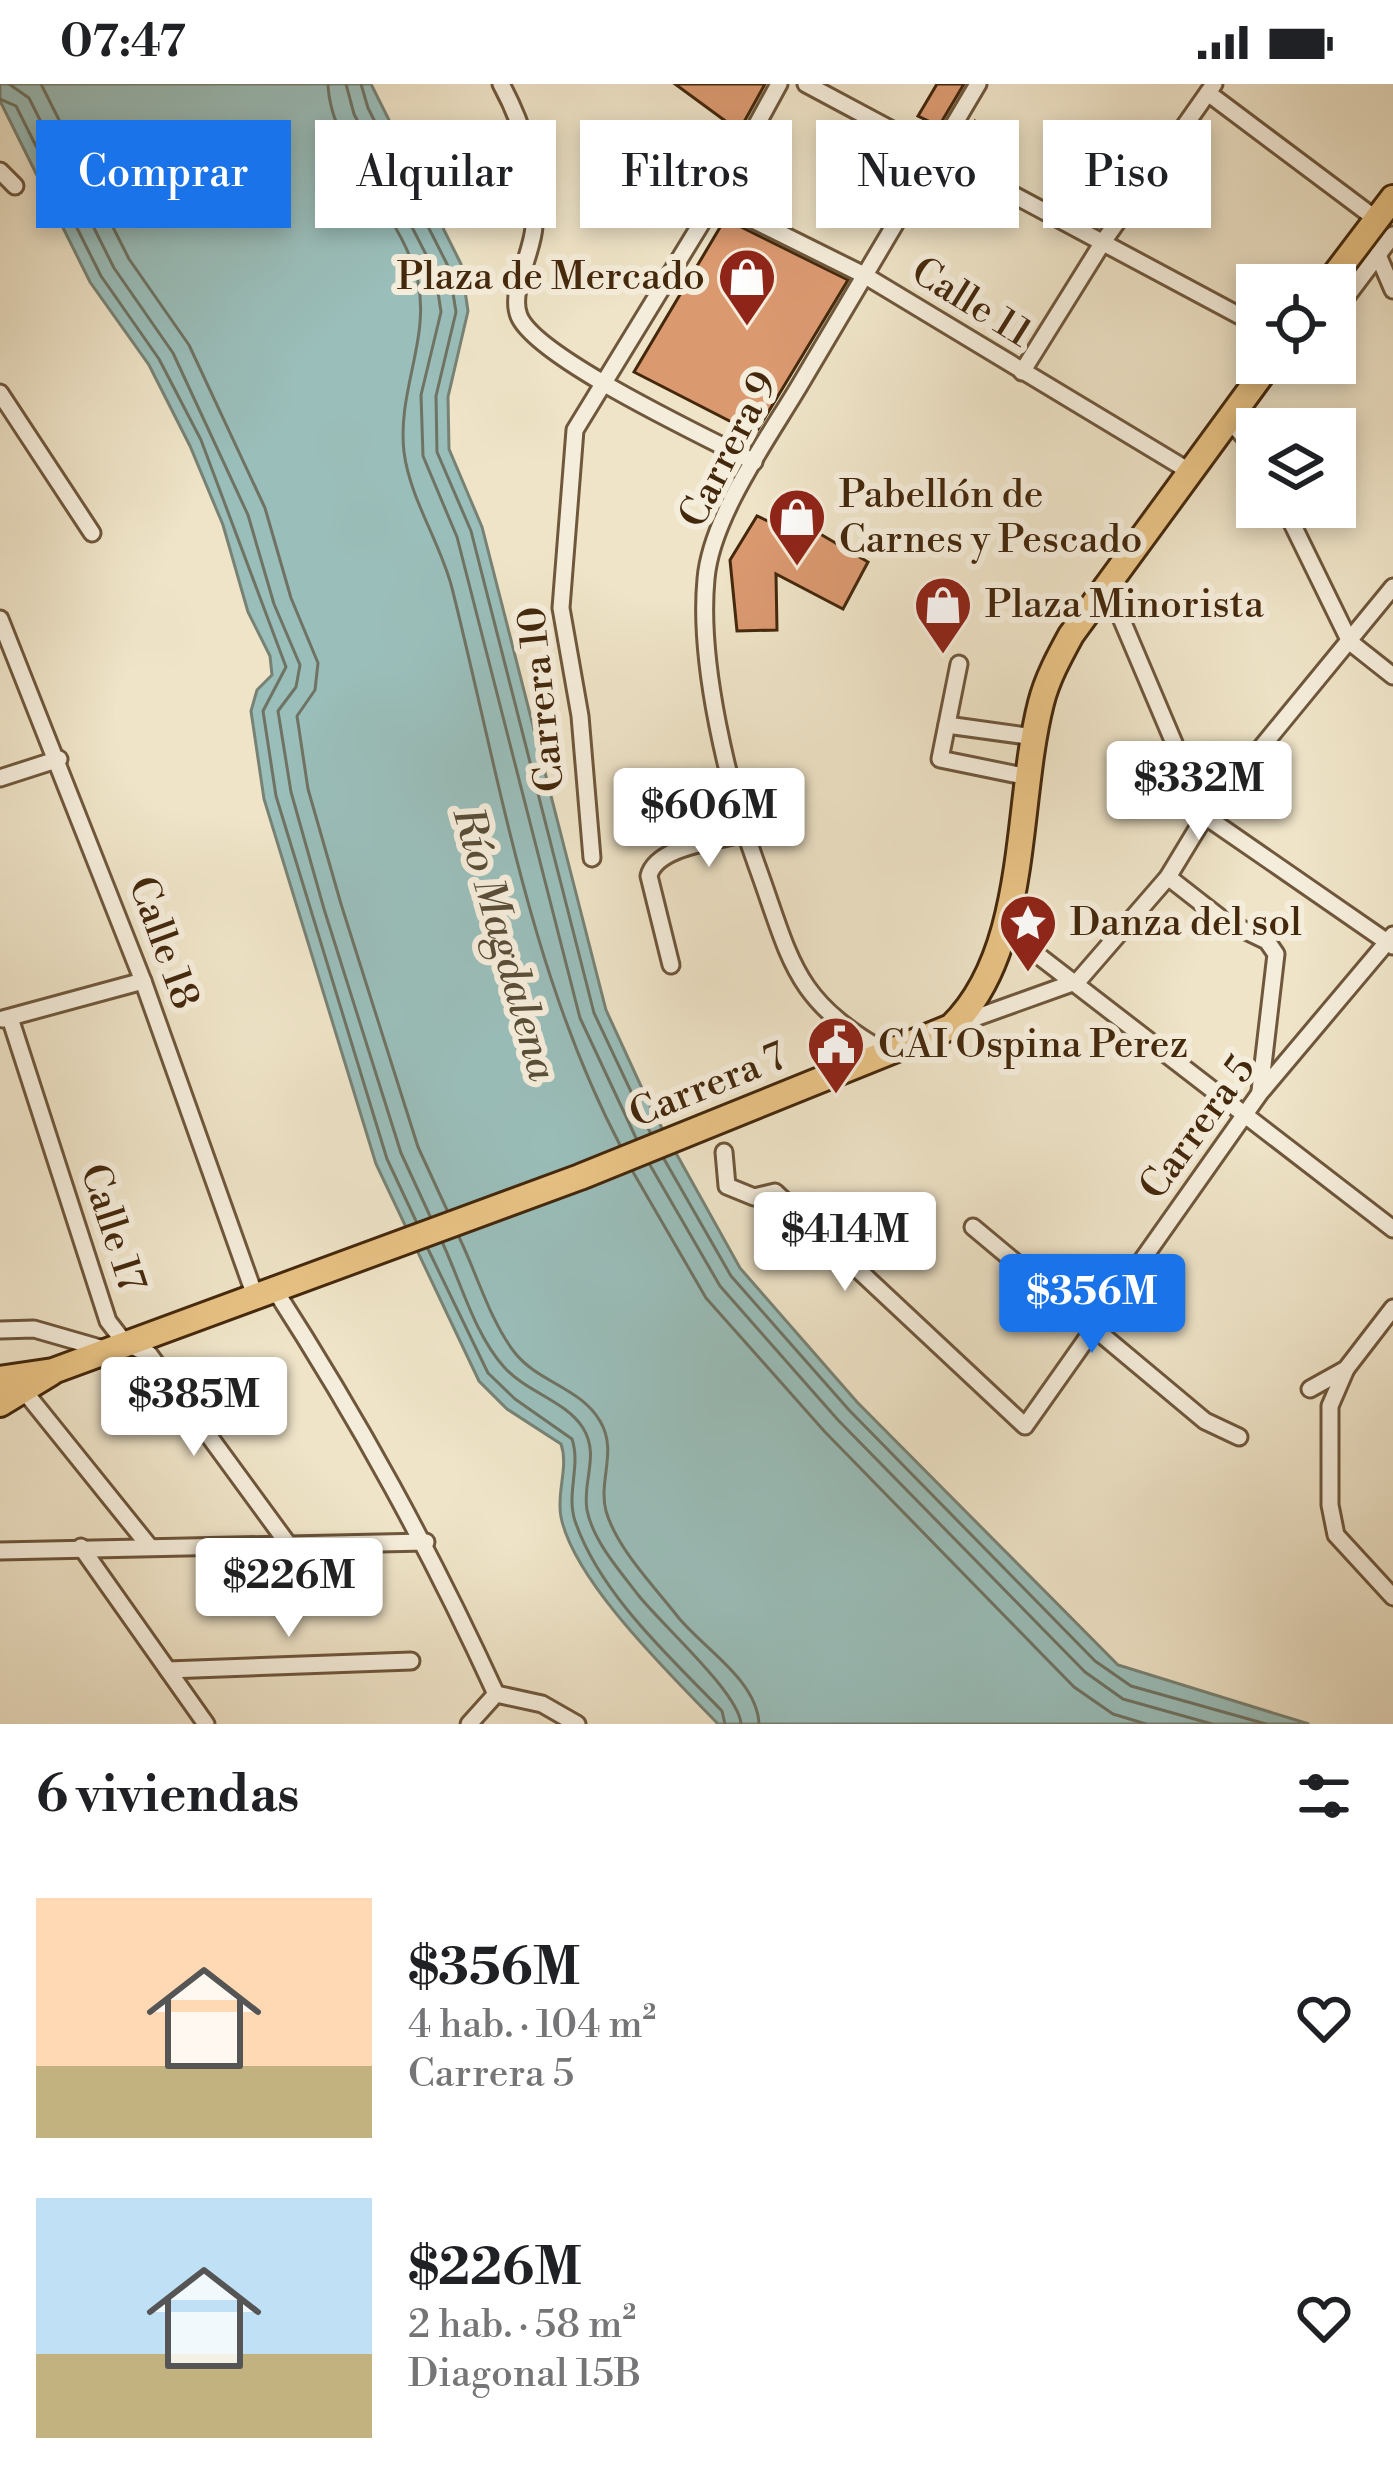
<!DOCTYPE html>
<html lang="es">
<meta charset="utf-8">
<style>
:root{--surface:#fff;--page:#f6f6f6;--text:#202124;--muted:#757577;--accent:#1a73e8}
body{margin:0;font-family:"Libre Bodoni",serif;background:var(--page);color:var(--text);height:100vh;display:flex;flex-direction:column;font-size:45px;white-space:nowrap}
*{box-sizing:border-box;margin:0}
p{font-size:39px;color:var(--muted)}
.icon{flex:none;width:66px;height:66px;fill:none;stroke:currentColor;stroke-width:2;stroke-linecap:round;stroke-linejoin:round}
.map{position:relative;height:1640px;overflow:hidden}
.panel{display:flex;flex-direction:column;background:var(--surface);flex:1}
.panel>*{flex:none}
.guide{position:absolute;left:36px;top:36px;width:1323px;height:108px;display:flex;gap:24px}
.fabs{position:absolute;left:1236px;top:180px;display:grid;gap:24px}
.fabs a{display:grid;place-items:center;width:120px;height:120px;border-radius:0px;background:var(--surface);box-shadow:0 6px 18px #0003;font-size:60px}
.price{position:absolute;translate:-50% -102px;padding:0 27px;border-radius:12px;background:#fff;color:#222;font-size:39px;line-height:78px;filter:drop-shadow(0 3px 6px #0008)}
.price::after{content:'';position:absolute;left:50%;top:72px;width:36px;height:27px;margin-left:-18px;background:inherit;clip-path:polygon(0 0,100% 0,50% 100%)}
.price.selected{background:var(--accent);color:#fff}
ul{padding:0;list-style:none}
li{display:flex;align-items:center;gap:36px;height:300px;padding:0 36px}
li span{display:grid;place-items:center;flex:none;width:336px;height:240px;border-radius:0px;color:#555}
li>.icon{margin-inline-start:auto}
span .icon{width:144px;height:144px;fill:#fffc;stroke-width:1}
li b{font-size:51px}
h2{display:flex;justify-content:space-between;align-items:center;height:144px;padding:0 36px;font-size:51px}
.chip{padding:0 42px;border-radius:0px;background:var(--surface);box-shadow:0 6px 18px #0003;font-size:42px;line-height:108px}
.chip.selected{background:var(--accent);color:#fff}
.status{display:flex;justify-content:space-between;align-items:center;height:84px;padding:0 60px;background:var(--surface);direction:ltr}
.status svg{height:33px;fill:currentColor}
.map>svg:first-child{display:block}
.water{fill:#9abeba;stroke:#788274;stroke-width:3}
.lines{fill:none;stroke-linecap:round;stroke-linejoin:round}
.shore{stroke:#6f7363;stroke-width:3}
.building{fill:#db9970;stroke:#44280c;stroke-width:3}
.street-casing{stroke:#6f573b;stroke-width:21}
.primary-casing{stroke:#44280c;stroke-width:30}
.street{stroke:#f5eddb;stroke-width:15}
.primary{stroke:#e8c284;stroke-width:24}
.labels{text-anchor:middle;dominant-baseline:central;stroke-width:12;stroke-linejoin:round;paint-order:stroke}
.poi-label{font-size:39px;fill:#44280c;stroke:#f5eddb;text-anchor:start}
.street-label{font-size:39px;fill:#44280c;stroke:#f5eddb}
.water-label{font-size:42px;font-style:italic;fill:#5a4e38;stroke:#f5eddb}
</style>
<div class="status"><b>07:47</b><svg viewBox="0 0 49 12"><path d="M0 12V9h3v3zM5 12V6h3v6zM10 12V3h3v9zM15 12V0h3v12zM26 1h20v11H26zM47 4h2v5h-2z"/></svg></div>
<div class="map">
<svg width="1393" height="1640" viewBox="0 0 1393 1640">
<rect width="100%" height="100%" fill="#efe4c8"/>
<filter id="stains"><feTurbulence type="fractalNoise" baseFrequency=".00167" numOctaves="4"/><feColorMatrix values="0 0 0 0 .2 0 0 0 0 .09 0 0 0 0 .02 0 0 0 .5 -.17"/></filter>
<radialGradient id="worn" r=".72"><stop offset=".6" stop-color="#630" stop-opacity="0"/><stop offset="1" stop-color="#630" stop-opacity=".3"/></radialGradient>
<path class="water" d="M0,0H371L461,180L468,227L448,313L449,365L482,443L606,926L652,1026L740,1184L857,1318L1118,1581L1309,1640H718C672,1592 574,1498 561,1433C556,1409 569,1383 561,1360L507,1325L479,1297L376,1080L264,715L251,627L257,606L272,591L270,572L248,528L223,441L190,362L149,281L90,198L0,17Z"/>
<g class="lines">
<g class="shore">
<path d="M9,0L29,14L114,184L173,269L248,431L274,520L300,581L296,603L278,627L291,708L324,825L401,1069L430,1132"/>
<path d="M41,0L129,175L189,261L265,424L291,514L318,579L315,606L297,632L308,705L341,820L418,1063L447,1126"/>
<path d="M328,0C330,67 404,132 418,198C430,255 397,308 404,368C410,415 440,458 452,504C499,691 530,889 620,1061"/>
<path d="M346,0L354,30L435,188L441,228L421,311L423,372L457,453L580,934L636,1054"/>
<path d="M361,0L368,24L449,184L456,228L436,312L437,368L471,447L594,929L650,1048"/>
<path d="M0,15L16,22L101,192L159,275L201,356L286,583L263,627L276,712L387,1075L416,1137"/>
<path d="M664,1075L731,1192L849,1326L1095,1577L1131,1602L1266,1640"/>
<path d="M650,1081L720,1202L838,1336L1085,1588L1123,1615L1212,1640"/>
<path d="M633,1088L706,1214L825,1348L1074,1603L1113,1630L1146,1640"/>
<path d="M459,1153C477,1190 490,1237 515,1269C538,1298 581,1304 600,1337C618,1367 598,1396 606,1427C617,1465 654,1502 678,1533C704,1565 757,1596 759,1640"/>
<path d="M443,1160C461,1199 475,1251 504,1283C526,1308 566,1317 583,1344C600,1371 582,1398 587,1426C593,1457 620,1487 639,1512C662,1541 739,1609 741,1640"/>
<path d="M428,1165L488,1289L515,1315L572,1355C581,1382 566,1409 575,1437C600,1510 670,1573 722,1627L725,1640"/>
</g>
</g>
<g class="building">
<path d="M675,0H765L739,47Z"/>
<path d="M937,0H964L939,42L918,32Z"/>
<path d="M975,37L1000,49L987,76L961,61Z"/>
<path d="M725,135L848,196L755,350L634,288Z"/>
<path d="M781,427L868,478L843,525L776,490L777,546L737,547L730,476L757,432L768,437Z"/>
</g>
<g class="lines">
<g class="street-casing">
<g id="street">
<path d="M501,0C525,44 538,92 534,142C533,169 509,207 519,232C536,274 708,354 754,378"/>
<path d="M806,0L1257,241"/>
<path d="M1208,9L1376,135"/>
<path d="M655,75L715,117L864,191L1189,387"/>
<path d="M0,87L15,102"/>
<path d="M1378,171L1393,206"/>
<path d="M1335,228L1393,151"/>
<path d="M1022,288L1103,158L1214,0"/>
<path d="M0,309L92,449"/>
<path d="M1228,335L1257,367"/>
<path d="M1284,423L1350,558L1393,592"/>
<path d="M1107,501L1205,732L1393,862"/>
<path d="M0,535L143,897L254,1209"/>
<path d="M959,580L940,675L1028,693"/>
<path d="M947,641L1034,653"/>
<path d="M0,694L59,675"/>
<path d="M592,774L580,632L561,524L575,346L715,117L779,0"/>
<path d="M1168,793L1223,836L1267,857L1276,870L1260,1007"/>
<path d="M1004,845L1393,1145"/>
<path d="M671,881L649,792C656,762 718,757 745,749"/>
<path d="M10,934L108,1237L125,1259L149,1270L288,1460"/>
<path d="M3,935L143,897"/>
<path d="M958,940L1078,897L1168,793L1205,732L1393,503"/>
<path d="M887,969C792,915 792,878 757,782C728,703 698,579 706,495C711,433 769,353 801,299C860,199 919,100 978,0"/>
<path d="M724,1068L727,1102L754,1113L775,1108L1025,1342L1260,1009L1393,851"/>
<path d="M973,1143L1205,1337L1239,1353"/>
<path d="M273,1203C360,1338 429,1464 496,1610"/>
<path d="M0,1246L34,1245L107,1266"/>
<path d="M1346,1285L1330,1322V1421L1336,1451L1393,1513"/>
<path d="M1310,1305L1346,1285L1393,1224"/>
<path d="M25,1308L149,1462"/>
<path d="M81,1463L206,1640"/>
<path d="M0,1467L426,1458"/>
<path d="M168,1586L411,1577"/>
<path d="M496,1610L542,1620L577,1640"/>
<path d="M469,1640L496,1610"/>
</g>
</g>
<g class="primary-casing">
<g id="primary">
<path d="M1327,201L1393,114"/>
<path d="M0,1295L53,1287L580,1093L951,943C1030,867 1015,721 1041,619C1047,595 1059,573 1071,551L1270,279"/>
<path d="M0,1320L51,1289"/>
</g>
</g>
<use href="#street" class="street"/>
<use href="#primary" class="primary"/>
</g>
<defs>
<g id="shop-pin" transform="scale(3)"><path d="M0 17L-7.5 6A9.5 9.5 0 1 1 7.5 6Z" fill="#8f2418" stroke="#f5eddb"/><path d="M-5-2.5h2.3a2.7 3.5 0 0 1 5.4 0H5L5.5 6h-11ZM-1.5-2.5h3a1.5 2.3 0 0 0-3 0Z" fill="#fff"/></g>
<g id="sight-pin" transform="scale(3)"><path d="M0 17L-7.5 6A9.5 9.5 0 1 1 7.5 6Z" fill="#8f2418" stroke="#f5eddb"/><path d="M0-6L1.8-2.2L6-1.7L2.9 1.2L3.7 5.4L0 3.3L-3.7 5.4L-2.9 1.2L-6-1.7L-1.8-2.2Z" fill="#fff"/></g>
<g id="civic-pin" transform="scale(3)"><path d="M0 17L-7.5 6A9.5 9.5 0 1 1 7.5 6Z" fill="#8f2418" stroke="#f5eddb"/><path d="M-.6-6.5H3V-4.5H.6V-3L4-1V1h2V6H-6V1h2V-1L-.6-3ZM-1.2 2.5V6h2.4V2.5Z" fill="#fff"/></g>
</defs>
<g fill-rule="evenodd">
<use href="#shop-pin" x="747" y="193"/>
<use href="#shop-pin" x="797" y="433"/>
<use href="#shop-pin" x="943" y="521"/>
<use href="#sight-pin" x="1028" y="839"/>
<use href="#civic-pin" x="836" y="961"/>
</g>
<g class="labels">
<g class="poi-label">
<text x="705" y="193" text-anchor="end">Plaza de Mercado</text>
<text x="839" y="411">Pabellón de<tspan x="839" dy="45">Carnes y Pescado</tspan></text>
<text x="985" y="521">Plaza Minorista</text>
<text x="1070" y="839">Danza del sol</text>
<text x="878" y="961">CAI Ospina Perez</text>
</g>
<g class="street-label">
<text transform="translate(971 219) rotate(32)">Calle 11</text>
<text transform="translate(729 366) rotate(-63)">Carrera 9</text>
<text transform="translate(542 615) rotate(-96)">Carrera 10</text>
<text transform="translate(163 859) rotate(70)">Calle 18</text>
<text transform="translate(708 1002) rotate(-22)">Carrera 7</text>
<text transform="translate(1198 1044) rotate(-54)">Carrera 5</text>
<text transform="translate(112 1144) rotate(72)">Calle 17</text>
</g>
<g class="water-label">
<text transform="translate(504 860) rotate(74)">Río Magdalena</text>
</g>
</g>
<rect width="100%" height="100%" filter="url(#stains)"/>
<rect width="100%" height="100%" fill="url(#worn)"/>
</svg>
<div class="fabs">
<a><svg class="icon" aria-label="locate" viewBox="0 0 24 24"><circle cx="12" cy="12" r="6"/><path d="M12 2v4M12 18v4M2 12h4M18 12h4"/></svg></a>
<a><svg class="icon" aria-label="layers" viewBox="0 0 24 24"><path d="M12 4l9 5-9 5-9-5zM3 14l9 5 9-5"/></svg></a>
</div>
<b class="price" style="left:1199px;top:759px">$332M</b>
<b class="price" style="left:709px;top:786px">$606M</b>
<b class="price" style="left:845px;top:1210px">$414M</b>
<b class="price selected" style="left:1092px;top:1272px">$356M</b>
<b class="price" style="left:194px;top:1375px">$385M</b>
<b class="price" style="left:289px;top:1556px">$226M</b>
<div class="guide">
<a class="chip selected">Comprar</a>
<a class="chip">Alquilar</a>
<a class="chip">Filtros</a>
<a class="chip">Nuevo</a>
<a class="chip">Piso</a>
</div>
</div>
<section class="panel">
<h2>6 viviendas<svg class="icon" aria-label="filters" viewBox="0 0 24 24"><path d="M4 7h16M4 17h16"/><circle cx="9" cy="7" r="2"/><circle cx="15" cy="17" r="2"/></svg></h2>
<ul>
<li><span style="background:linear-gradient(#ffd9b3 70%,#c2b280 0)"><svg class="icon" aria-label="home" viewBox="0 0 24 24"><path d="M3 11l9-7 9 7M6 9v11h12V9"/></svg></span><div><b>$356M</b><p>4 hab. · 104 m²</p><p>Carrera 5</p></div><svg class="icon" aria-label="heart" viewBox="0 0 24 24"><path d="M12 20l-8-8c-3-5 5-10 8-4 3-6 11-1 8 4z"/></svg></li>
<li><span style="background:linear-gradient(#bfe0f5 65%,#c2b280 0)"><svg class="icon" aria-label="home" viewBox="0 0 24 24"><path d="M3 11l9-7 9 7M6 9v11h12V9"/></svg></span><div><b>$226M</b><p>2 hab. · 58 m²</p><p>Diagonal 15B</p></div><svg class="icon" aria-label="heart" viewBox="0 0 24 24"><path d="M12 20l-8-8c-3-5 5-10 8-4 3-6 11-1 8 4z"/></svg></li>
</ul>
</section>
